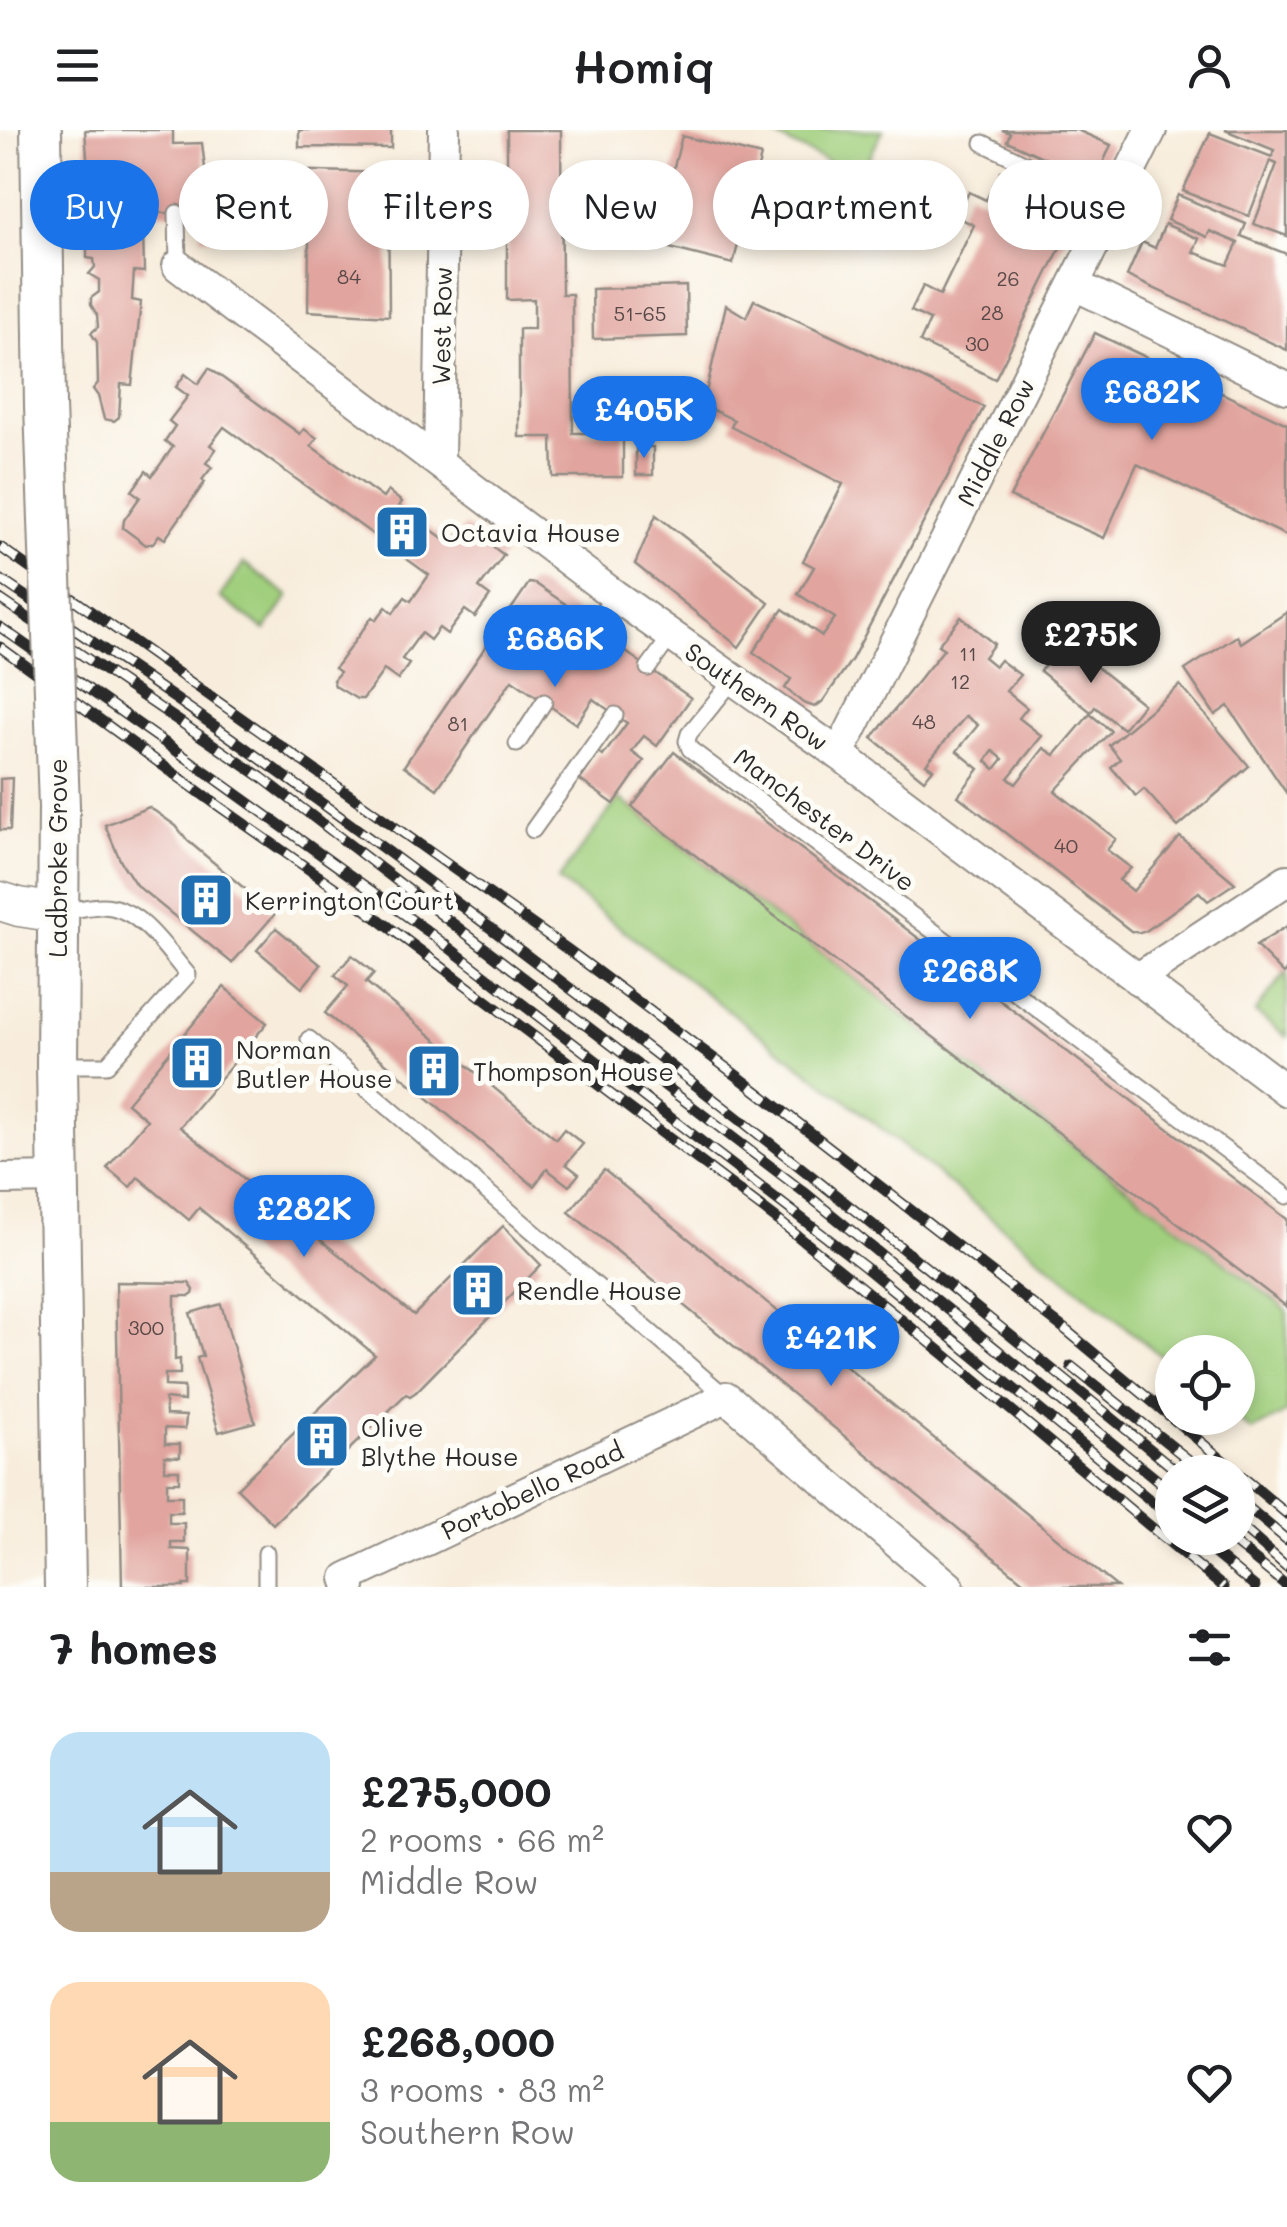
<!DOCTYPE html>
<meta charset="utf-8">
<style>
:root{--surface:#fff;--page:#f6f6f6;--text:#202124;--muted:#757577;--accent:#1a73e8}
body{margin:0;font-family:Mali,sans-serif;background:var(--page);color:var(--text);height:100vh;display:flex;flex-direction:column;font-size:38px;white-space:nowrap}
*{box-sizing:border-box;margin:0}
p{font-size:32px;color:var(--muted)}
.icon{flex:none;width:55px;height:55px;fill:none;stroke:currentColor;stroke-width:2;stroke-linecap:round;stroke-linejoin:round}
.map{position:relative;height:1457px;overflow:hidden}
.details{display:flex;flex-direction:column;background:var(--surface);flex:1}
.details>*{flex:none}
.guide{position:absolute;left:30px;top:30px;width:1228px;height:90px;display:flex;gap:20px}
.buttons{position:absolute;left:1155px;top:1205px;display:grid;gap:20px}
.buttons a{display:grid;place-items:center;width:100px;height:100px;border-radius:50%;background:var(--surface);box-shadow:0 5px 15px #0003;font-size:50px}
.price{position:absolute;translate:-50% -85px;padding:0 22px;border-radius:35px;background:var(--accent);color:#fff;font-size:32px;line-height:65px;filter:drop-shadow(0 2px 5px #0008)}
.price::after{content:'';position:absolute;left:50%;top:60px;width:30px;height:22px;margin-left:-15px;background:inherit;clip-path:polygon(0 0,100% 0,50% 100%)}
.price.on{background:#222;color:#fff}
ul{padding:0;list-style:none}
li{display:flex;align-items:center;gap:30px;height:250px;padding:0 50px}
li span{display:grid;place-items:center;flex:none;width:280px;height:200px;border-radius:30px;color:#555}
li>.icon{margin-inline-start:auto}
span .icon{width:120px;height:120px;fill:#fffc;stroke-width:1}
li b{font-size:42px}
h2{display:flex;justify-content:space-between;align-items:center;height:120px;padding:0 50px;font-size:42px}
.chip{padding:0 35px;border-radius:45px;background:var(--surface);box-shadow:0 5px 15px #0003;font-size:35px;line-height:90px}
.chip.on{background:var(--accent);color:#fff}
header{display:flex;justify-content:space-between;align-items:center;height:130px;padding:0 50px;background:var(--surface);font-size:45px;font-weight:600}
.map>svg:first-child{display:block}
.green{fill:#a0cf7d;stroke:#667d54;stroke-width:2.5}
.building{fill:#e1a49e;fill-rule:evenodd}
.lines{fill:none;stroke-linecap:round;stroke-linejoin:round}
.service-casing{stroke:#928c84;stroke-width:19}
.minor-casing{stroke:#928c84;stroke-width:34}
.tertiary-casing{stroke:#928c84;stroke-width:41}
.secondary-casing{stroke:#928c84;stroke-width:44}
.service{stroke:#fff;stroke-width:15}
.minor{stroke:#fff;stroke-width:30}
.tertiary{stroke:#fff;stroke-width:38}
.secondary{stroke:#fff;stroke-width:40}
.rail-casing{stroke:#2b2b2b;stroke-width:11}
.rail{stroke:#fdfcf7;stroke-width:8;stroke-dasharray:22;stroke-linecap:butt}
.secondary-bridge-casing{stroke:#928c84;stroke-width:44;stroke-linecap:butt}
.secondary-bridge{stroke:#fff;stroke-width:40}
.labels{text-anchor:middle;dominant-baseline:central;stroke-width:10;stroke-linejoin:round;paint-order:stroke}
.number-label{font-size:20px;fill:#584948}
.street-label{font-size:25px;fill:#2b2b2b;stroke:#fdfcf7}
.poi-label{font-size:25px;fill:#2b2b2b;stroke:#fdfcf7;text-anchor:start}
</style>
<header><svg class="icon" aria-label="menu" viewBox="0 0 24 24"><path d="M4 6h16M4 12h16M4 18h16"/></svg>Homiq<svg class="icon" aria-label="person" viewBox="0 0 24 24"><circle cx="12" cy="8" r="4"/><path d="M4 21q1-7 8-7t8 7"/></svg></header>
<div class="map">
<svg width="1287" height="1457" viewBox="0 0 1287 1457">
<rect width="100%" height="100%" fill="#fdfcf7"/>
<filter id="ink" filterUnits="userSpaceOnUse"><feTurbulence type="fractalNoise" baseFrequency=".01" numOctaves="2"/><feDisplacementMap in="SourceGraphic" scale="20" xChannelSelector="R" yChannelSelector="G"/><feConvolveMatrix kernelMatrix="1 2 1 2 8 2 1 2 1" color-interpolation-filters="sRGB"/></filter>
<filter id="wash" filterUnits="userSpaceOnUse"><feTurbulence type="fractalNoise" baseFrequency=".0048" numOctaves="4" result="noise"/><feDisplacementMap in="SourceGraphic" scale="40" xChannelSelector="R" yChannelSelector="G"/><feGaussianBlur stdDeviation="2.25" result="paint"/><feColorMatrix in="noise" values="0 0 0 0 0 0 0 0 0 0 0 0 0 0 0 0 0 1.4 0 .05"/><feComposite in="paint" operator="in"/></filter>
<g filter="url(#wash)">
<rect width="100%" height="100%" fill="#f8eddc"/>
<g class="green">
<path d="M780,0H883L860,47L776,7Z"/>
<path d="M244,433L289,466L265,500L220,467Z"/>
<path d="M619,668L1287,1180V1282L1252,1301L1236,1288L1238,1222H1172V1235L856,978L558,750Z"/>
<path d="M1287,841V907L1255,882Z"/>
</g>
<g id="blocks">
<g class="building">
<path d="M85,0H173V14L202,13L205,38L388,43L389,186L308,181L309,110L201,107L202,84L132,82V98H143L144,142L134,141L132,170L141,172L132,255L121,254L119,287L114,291L104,289L98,266L93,259L98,253L97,212L91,203L98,197L97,185L91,175V168L99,162V150L89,144L95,137L94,129L87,128V103L91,100V82Z"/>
<path d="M299,0H391V18L299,17Z"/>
<path d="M507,0H561L562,164H572L573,303H623V347H553L552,307H519V199H534V169L507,170Z"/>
<path d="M1002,0H1077L1111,15L1095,51L1007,11L1010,3Z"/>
<path d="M1225,0H1287V106L1254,94L1277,34L1270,31L1249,86L1183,61L1210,3L1272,27L1274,20Z"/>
<path d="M682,6L761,26L733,134L654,114Z"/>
<path d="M1001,41L1079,80L995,249L920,212L930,190L911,181L923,156L940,165L974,95L957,87L969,62L986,70Z"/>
<path d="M1178,65L1246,94L1241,106L1287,124V220L1127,146L1142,112L1155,118L1165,94L1199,109L1193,122L1228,135L1238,113L1210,101L1207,107L1167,90Z"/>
<path d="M686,156L687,206L593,209L592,159Z"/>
<path d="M754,170L984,277L852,529L823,571L815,577L803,573L785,558L791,549L753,522L783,479L822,506L835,488L798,464L814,437L803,431L843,354L731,297L734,290L703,275L726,175L746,187Z"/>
<path d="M1095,203L1287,294V406L1137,334L1104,408L1010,367Z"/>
<path d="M209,238L300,304L304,299L317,308L311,316L383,368L388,361L402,372L399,376L451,414L465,396L504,425L479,458L490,466L475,487L465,480L447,504L439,498L430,510L421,503L402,529L409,534L398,550L384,540L363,569H357L335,556L333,550L340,542L335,538L372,487L376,490L386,477L393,483L405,467L411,471L429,445L224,297L210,315L216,319L206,333L212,337L202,350L205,352L165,409L159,405L153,413L146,415L123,398L124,390L140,367L132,361L146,341L152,346L173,317L165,311L175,296L169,291L188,266L176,257L185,244L198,254Z"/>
<rect x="636" y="317" width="17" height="28"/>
<path d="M656,385L769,473L739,517L635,434Z"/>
<path d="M529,453L536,454L564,473L626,522L691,568L657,616L644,606L639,612L632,622L644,631L614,674L580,650L599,623L603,626L627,593L593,569L576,594L512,550L437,659L404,636Z"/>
<path d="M1287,482V664L1228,576L1215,585L1185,540L1237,506L1241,513Z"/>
<path d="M961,487L994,514L984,527L995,536L1000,530L1020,545L1006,561L1027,578L1019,588L1042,606L1008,648L1016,654L1044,618L1055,625L1090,584L1111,601L1055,661L1116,709L1107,720L1131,738L1119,750L1133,761L1180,707L1235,753L1208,771L1199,762L1146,801L1140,803L1131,801L958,666L979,639L957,621L978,595L966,586L926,634L933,639L924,650L872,608L944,519L938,515ZM993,621L1003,629L995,639L986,631Z"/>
<path d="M1064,511L1143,574L1123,599L1095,577L1091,582L1040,541Z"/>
<path d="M1180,555L1249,636L1178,697L1144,659L1136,666L1111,637L1120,629L1109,615Z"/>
<path d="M674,622L1287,1089V1177L632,677Z"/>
<path d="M12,648L10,700H0V649Z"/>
<path d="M149,677L176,696L188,711L275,784L232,833L136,755L121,732L105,695Z"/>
<path d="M1287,796V841L1284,844L1256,816Z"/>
<path d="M276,798L321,835L302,858L257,820Z"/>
<path d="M352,825L374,843L366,852L556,1009L564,999L583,1014L566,1034L579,1044L569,1056L547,1039L534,1056L325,883L348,856L335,845Z"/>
<path d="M224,857L267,893L180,997L414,1185L503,1096L541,1135L416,1262L410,1266L406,1264L273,1394L237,1358L375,1225L199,1078L189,1090L138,1047L130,1057L107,1038L147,990L127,973Z"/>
<path d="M604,1040L1117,1457H1030L569,1082Z"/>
<path d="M116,1152L189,1153L194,1160L193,1164L190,1166H175V1230L180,1229V1244H165V1256L184,1257V1271L165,1269L166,1285L186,1286L185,1299L165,1298V1314H180V1327L165,1326V1340H179V1352H167V1366H182V1382H169V1393H184V1412H171V1419L190,1420V1455H184V1457H122Z"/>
<path d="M221,1174L255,1292L219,1302L197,1228L203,1226L190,1183Z"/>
</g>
</g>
</g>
<g filter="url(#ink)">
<use href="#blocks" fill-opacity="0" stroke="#928c84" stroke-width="2.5"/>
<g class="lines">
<g class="service-casing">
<g id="service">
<path d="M983,13L1114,77"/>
<path d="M177,83L178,136"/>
<path d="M593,497L614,465"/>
<path d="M648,538L671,506"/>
<path d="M733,550L689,604L687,611L690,619L1287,1066"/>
<path d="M517,614L544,572"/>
<path d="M533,700L615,585"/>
<path d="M309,909L726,1267"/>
<path d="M61,935H107L188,845C166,820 140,776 102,776C89,776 75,780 62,782"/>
<path d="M266,1457V1423"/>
</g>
</g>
<g class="minor-casing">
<g id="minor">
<path d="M178,136L614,465L839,624L1287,961"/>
<path d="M1075,155L1287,258"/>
<path d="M439,332L444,0"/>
<path d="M839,624L1151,0"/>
<path d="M1137,849L1287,750"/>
<path d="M0,1049L60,1048"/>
<path d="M350,1457L347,1448L726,1267L949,1457"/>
</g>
</g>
<g class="tertiary-casing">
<path id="tertiary" d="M0,771L19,777L58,783"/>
</g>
<g class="secondary-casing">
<g id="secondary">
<path d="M41,0L45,275"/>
<path d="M59,677L57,935L65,1457"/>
</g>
</g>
<use href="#service" class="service"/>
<use href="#minor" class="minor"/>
<use href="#tertiary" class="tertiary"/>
<use href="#secondary" class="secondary"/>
<g class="rail-casing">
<g id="rail">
<path d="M0,417L567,819L740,948L1066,1200L1237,1342"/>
<path d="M0,449C85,507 171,564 255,625C572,852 877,1095 1178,1342"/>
<path d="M0,469L261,647L804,1062L1172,1362"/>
<path d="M0,497L181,624L426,800L865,1137L1172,1388"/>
<path d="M0,517L213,672L357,773L779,1091L944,1224L1223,1457"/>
<path d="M1071,1236L1204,1342"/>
<path d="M1238,1343L1287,1384"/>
<path d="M1238,1369L1287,1410"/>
<path d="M1238,1394L1287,1437"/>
<path d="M1196,1408L1255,1457"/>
<path d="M1228,1408L1287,1456"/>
</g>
</g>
<use href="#rail" class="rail"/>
<g class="secondary-bridge-casing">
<path id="secondary-bridge" d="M45,275L59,677"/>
</g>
<use href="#secondary-bridge" class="secondary-bridge"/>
</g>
</g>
<defs>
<g id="building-square" transform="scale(2.875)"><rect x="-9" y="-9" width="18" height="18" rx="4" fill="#1f6fb2" stroke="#fdfcf7"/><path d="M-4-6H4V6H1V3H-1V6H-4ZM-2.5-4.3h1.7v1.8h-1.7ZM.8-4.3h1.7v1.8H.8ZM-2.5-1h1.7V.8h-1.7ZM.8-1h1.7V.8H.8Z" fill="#fff"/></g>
</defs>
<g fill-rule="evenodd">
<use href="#building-square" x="402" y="402"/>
<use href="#building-square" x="206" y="770"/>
<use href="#building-square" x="197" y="933"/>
<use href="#building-square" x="434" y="941"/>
<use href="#building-square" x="478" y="1160"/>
<use href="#building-square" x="322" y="1311"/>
</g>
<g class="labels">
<g class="number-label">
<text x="349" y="146">84</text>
<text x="1008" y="148">26</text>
<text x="992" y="182">28</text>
<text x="640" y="183">51-65</text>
<text x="977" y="213">30</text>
<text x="968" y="523">11</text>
<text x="960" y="551">12</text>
<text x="924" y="591">48</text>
<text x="458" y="593">81</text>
<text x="1066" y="715">40</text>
<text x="146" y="1197">300</text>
</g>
<g class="street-label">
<text transform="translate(441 196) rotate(-89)">West Row</text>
<text transform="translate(995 312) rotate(-63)">Middle Row</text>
<text transform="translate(757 566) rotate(35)">Southern Row</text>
<text transform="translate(825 689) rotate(37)">Manchester Drive</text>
<text transform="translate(57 728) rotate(-90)">Ladbroke Grove</text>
<text transform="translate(532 1360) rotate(-25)">Portobello Road</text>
</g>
<g class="poi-label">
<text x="441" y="402">Octavia House</text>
<text x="245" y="770">Kerrington Court</text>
<text x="236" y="919">Norman<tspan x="236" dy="29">Butler House</tspan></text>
<text x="473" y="941">Thompson House</text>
<text x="517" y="1160">Rendle House</text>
<text x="361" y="1297">Olive<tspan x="361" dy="29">Blythe House</tspan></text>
</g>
</g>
</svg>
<div class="buttons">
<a><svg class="icon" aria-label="locate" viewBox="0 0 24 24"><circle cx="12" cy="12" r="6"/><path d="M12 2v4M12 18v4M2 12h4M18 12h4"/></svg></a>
<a><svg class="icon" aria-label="layers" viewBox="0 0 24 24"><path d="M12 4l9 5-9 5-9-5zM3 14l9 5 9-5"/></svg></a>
</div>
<b class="price" style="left:1152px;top:313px">£682K</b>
<b class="price" style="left:644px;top:331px">£405K</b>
<b class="price on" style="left:1091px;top:556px">£275K</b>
<b class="price" style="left:555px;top:560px">£686K</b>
<b class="price" style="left:970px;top:892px">£268K</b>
<b class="price" style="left:304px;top:1130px">£282K</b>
<b class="price" style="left:831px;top:1259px">£421K</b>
<div class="guide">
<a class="chip on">Buy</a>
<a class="chip">Rent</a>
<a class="chip">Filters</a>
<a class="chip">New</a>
<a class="chip">Apartment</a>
<a class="chip">House</a>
</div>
</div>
<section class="details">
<h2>7 homes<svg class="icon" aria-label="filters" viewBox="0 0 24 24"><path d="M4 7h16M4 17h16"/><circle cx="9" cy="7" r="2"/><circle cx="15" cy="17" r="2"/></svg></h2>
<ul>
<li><span style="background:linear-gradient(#bfe0f5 70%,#b9a48a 0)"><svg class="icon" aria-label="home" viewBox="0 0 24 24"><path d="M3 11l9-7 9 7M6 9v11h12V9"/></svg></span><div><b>£275,000</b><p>2 rooms · 66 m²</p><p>Middle Row</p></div><svg class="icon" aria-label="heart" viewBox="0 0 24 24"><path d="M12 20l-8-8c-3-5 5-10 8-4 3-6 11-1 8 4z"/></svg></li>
<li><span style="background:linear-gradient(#ffd9b3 70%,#8fb573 0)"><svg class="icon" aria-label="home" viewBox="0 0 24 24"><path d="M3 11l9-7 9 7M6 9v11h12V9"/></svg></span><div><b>£268,000</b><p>3 rooms · 83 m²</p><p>Southern Row</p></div><svg class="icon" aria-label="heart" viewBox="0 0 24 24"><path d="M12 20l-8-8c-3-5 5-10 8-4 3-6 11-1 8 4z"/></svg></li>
</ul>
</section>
